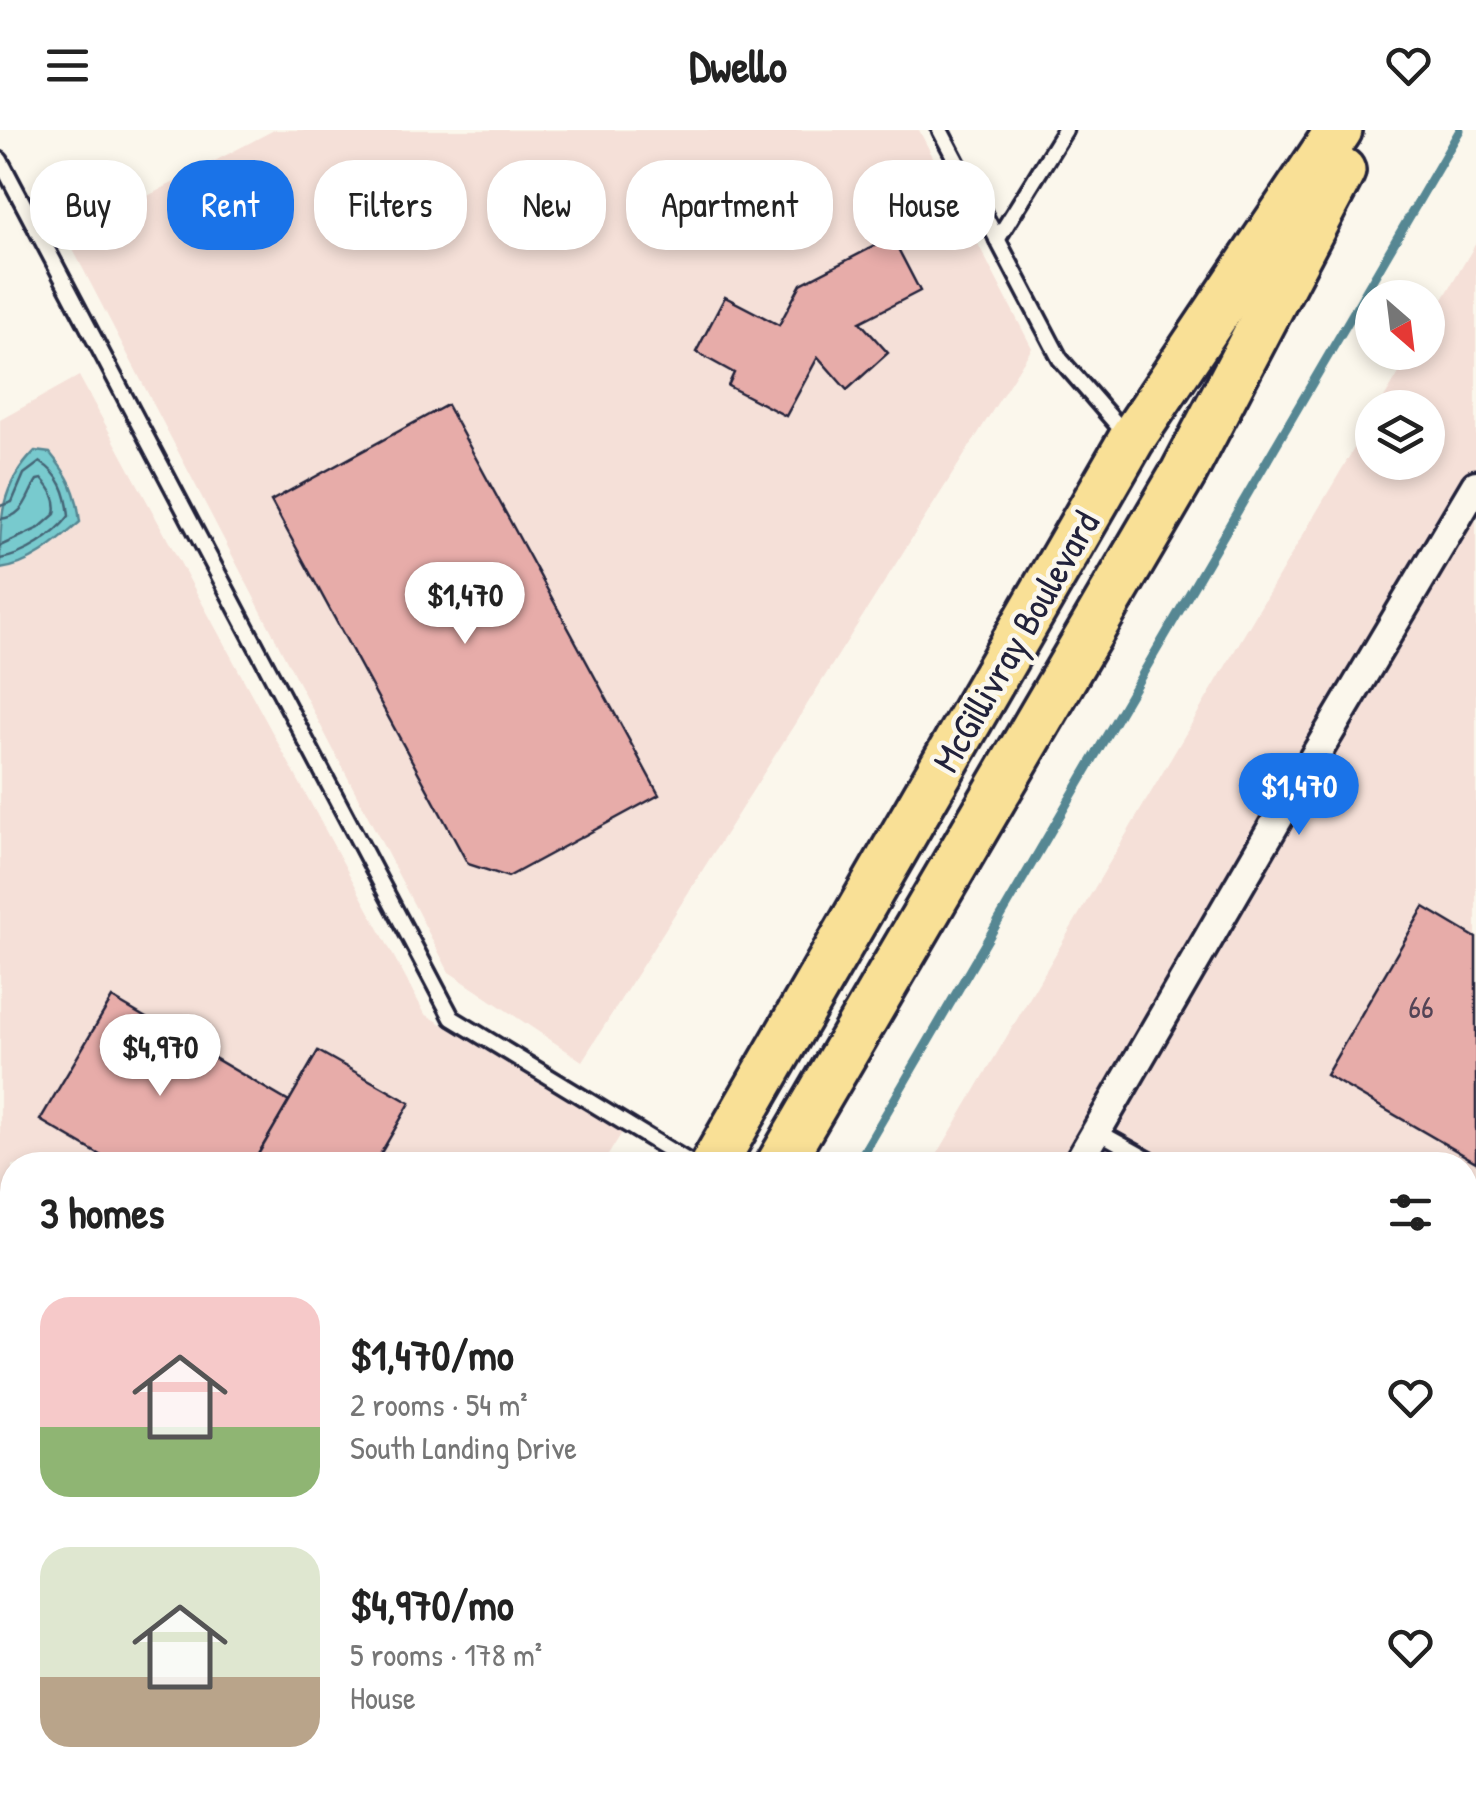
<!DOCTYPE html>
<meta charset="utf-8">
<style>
:root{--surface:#fff;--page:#f6f6f6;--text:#222;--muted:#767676;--accent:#1a73e8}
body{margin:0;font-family:"Patrick Hand",sans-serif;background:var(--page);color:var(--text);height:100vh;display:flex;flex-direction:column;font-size:38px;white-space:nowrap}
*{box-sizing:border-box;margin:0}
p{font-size:32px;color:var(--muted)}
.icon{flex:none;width:55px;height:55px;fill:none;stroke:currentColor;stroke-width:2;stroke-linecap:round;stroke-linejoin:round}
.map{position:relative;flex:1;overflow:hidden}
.details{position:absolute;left:0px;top:1022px;width:1478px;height:642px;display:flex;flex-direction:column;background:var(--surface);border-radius:40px 40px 0 0;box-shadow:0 5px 15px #0003}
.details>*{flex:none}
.guide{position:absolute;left:30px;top:30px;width:1418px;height:90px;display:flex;gap:20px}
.needle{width:65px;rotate:152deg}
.controls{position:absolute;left:1355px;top:150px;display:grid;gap:20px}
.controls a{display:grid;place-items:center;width:90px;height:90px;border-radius:50%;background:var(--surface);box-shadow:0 5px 15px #0003;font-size:50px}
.price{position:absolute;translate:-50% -85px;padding:0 22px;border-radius:35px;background:#fff;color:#222;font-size:32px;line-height:65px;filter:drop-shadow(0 2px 5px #0008)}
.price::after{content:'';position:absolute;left:50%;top:60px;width:30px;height:22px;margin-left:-15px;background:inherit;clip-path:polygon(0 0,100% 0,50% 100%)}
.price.selected{background:var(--accent);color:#fff}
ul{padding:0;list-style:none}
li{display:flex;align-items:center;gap:30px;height:250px;padding:0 40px}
li span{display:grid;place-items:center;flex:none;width:280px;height:200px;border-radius:30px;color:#555}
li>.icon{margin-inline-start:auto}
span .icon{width:120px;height:120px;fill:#fffc;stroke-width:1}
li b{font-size:42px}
h2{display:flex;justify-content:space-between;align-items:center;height:120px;padding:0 40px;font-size:42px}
.chip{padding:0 35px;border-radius:40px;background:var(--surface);box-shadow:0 5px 15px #0003;font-size:35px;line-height:90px}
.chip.selected{background:var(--accent);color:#fff}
header{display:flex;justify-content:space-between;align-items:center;height:130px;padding:0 40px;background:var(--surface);font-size:45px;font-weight:700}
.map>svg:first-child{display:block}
.built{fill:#f5e0d8}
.water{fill:#78cace;stroke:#568793;stroke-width:2.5}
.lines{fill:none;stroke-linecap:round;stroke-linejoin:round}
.shore{stroke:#446576;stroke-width:2.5}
.stream{stroke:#568793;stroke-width:9}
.building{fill:#e7aca9;stroke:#22223b;stroke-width:2.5}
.service-casing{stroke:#22223b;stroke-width:21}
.minor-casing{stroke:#22223b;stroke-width:35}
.primary-casing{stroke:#22223b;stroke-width:52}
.service{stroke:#fbf7ec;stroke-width:14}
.minor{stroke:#fbf7ec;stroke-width:28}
.primary{stroke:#f9e096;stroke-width:45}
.labels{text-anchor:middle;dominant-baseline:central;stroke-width:9;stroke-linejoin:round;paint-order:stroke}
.number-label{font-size:32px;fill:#534456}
.street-label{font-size:38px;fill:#22223b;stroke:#fbf7ec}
</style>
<header><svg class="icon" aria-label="menu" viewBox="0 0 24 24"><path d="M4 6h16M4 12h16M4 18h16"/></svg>Dwello<svg class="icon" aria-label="heart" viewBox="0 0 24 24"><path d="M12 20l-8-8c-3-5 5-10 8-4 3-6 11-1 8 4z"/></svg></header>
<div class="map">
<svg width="1476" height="1664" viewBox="0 0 1476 1664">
<rect width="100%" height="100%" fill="#fbf7ec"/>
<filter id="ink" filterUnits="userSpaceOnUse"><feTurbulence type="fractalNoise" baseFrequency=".01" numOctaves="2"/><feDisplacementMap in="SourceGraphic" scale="20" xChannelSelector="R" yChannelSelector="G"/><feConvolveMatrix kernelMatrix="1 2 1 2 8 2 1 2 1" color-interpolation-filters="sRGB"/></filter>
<g filter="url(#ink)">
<g class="built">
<path d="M274,0H919L1032,218L582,931L449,842L67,108Z"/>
<path d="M1476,113V1664H560L566,1652H1465V1035H931L1372,288V332H1428V278L1379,277L1411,223L1428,222V195Z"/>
<path d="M79,246L425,884L623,1001L602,1035H12V1195L0,1171V290Z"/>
</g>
<path class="water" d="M35,321L50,323C69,346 77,362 80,392C57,412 32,435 0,439C0,389 0,356 35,321Z"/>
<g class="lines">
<g class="shore">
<path d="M0,376L12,372L24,344L40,332C60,344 67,363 69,386C54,406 25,425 0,429"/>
<path d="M0,389C25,387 26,367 37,350L42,349C51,359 58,370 55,384L39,398L0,416"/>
</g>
<g class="stream">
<path d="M856,1035L1460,0"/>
<path d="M489,1664L496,1652"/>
</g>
</g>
<g class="building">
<path d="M892,107L920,161L860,192L888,223L847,260L818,227L786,286L728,256L734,243L696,222L725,167L779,195L801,154Z"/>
<path d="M447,275L659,665L508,747L468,734L271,371Z"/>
<path d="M1424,777L1476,808V1032L1326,945Z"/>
<path d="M112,868L289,972L252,1035H117L40,990Z"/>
<path d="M318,921L410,973L374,1035H252Z"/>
<path d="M1476,1613V1664H1382L1404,1652H1465V1619Z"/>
</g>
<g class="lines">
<g class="service-casing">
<g id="service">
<path d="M940,0L1060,229L1126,305"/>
<path d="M0,30L452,888L694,1035"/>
<path d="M997,110L1065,0"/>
<path d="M1097,1001L1158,1035"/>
<path d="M1465,1207L1476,1213"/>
</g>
</g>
<g class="minor-casing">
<g id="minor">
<path d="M1077,1035L1277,690L1476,355"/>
<path d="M0,1544L12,1551"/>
<path d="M0,1614L12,1621"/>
<path d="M63,1652L81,1664"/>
<path d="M183,1652L202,1664"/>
<path d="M925,1664L928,1652"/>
</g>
</g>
<g class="primary-casing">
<g id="primary">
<path d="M713,1035L1131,310L1339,0"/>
<path d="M779,1035L1184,342L1342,41"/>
<path d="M325,1664L344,1652"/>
<path d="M411,1664L418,1652"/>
</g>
</g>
<use href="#service" class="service"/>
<use href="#minor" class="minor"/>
<use href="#primary" class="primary"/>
</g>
</g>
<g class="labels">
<g class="number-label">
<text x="1421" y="876">66</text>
</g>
<g class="street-label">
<text transform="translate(1015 511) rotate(-60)">McGillivray Boulevard</text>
</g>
</g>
</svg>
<div class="controls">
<a><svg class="needle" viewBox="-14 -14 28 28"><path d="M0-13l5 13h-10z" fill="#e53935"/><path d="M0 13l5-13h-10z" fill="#767676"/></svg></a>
<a><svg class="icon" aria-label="layers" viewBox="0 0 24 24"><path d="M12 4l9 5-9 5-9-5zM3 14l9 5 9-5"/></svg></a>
</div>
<b class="price" style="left:465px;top:517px">$1,470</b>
<b class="price selected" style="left:1299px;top:708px">$1,470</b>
<b class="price" style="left:160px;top:969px">$4,970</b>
<div class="guide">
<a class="chip">Buy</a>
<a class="chip selected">Rent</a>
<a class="chip">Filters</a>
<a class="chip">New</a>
<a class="chip">Apartment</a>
<a class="chip">House</a>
</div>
<section class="details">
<h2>3 homes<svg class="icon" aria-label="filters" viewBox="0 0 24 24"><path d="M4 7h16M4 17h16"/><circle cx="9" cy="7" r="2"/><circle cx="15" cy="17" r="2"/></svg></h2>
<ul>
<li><span style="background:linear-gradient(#f6c9c9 65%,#8fb573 0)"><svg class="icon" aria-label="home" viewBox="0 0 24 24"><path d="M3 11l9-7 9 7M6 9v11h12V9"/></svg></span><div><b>$1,470/mo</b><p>2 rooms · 54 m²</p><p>South Landing Drive</p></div><svg class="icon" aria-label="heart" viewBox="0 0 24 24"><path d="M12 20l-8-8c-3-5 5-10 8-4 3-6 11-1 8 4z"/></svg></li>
<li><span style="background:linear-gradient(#dfe7d0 65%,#b9a48a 0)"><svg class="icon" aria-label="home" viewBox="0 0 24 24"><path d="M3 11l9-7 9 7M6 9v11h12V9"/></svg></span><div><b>$4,970/mo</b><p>5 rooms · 178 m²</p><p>House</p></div><svg class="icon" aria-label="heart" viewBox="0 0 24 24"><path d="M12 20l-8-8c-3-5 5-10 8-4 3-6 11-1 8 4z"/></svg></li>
</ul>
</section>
</div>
